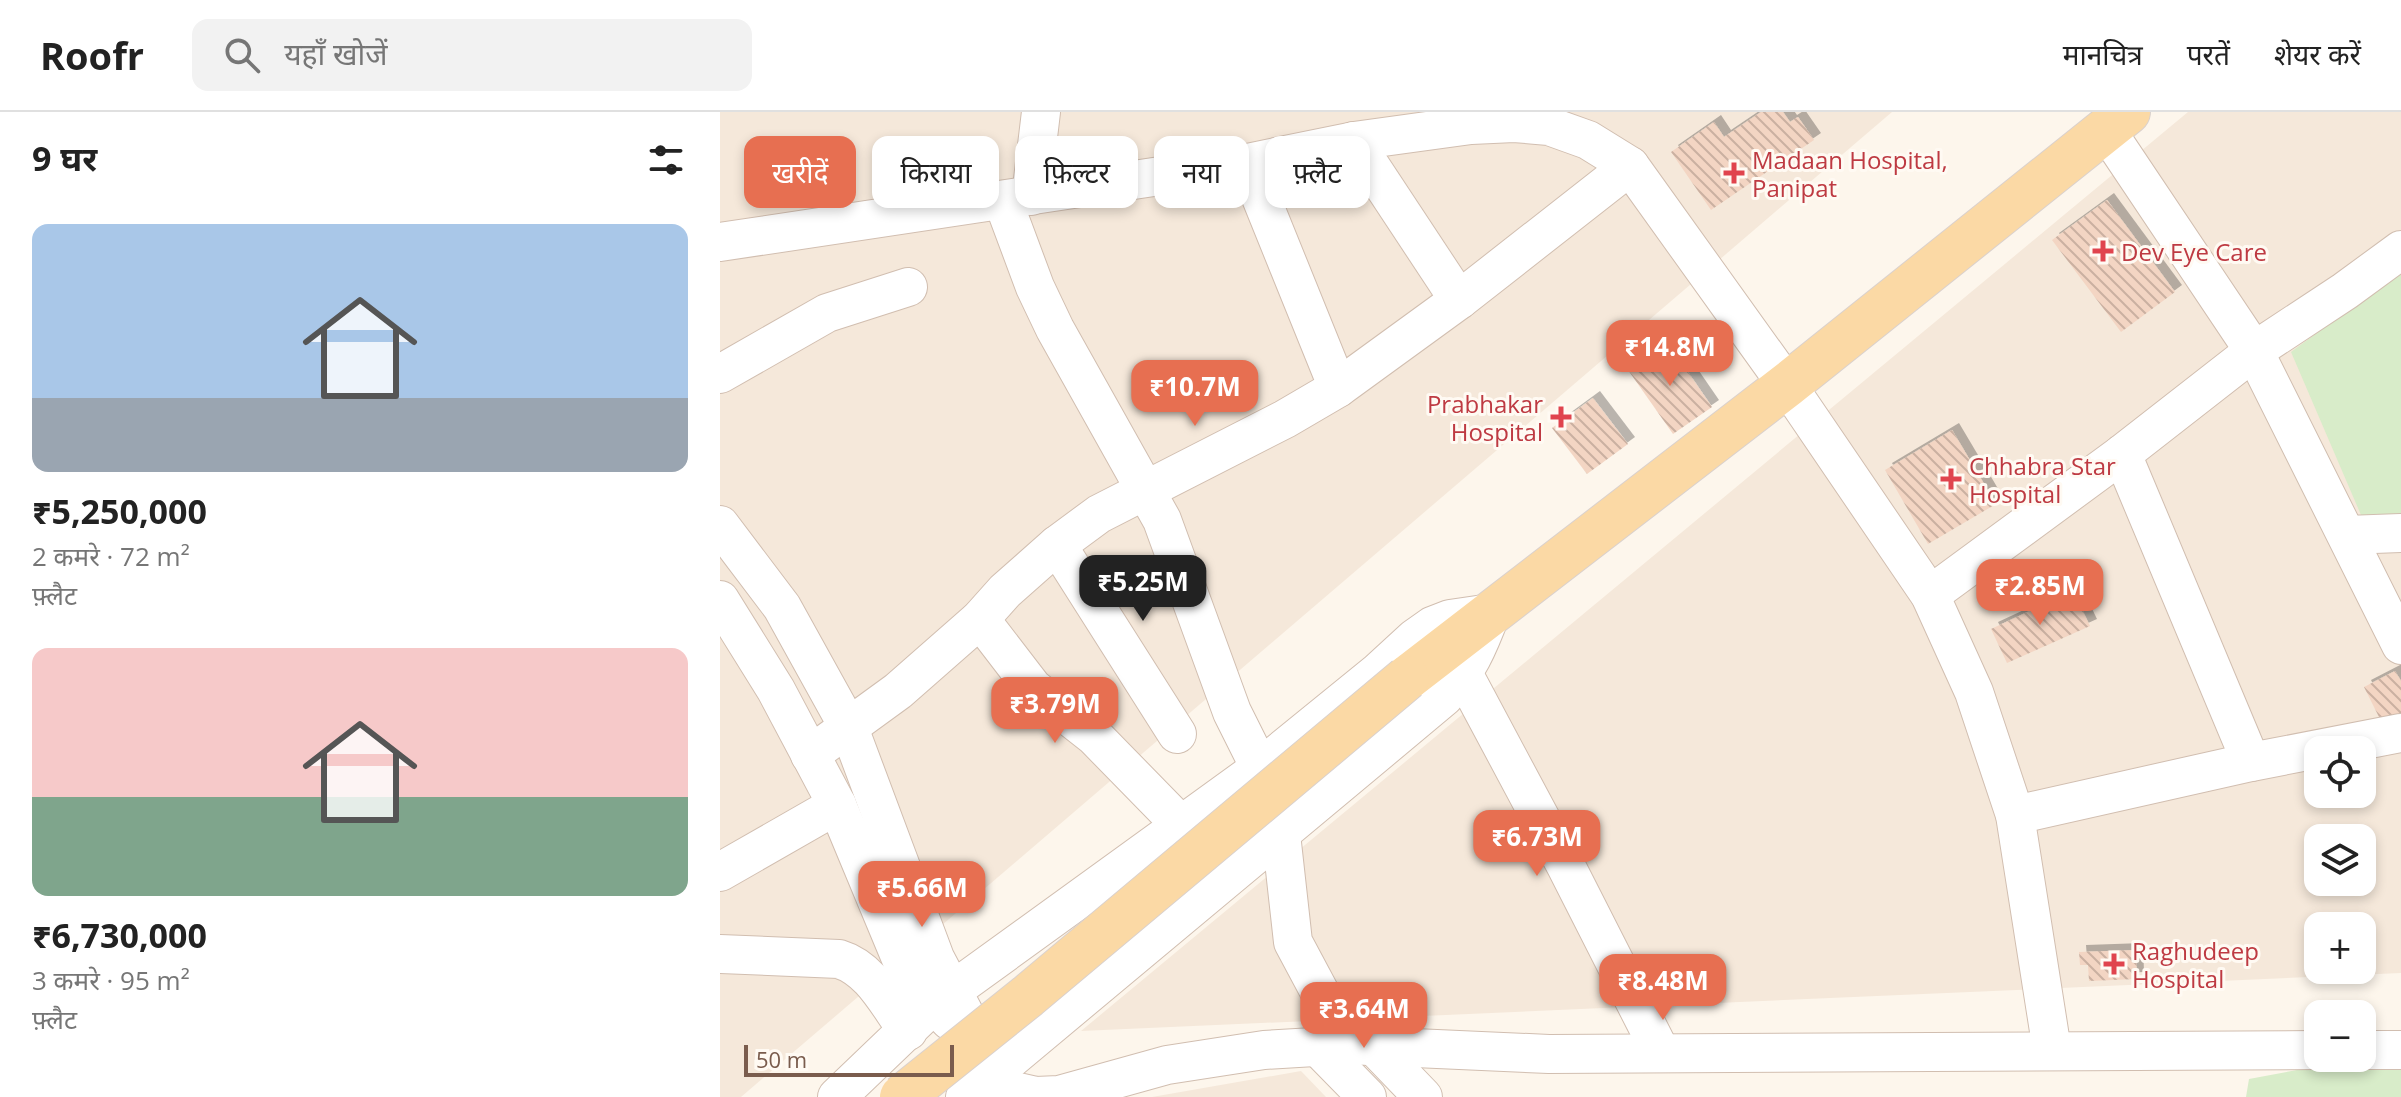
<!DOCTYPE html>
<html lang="hi">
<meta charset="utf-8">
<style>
:root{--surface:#fff;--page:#f2f2f2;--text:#222;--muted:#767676;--line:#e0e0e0;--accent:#e76f51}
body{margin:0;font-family:"Open Sans","Noto Sans Devanagari",sans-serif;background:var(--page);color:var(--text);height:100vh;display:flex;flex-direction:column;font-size:30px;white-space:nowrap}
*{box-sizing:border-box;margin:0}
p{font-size:26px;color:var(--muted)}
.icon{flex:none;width:44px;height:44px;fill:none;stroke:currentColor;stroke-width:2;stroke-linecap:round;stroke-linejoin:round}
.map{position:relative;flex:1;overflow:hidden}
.sheet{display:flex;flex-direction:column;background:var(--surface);width:720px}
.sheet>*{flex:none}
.hud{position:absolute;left:24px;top:24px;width:760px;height:72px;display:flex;gap:16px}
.buttons{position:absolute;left:1584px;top:624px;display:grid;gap:16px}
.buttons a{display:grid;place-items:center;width:72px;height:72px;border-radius:16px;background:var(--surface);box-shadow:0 4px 12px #0003;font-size:40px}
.scale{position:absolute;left:24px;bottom:20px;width:210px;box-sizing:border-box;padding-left:8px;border:4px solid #7a5c4d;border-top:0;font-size:22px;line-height:28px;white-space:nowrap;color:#7a5c4d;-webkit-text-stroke:6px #fffaf3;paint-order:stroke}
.price{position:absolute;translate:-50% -68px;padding:0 18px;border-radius:16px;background:var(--accent);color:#fff;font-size:26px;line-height:52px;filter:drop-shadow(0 2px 4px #0008)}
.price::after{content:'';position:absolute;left:50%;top:48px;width:24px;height:18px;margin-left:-12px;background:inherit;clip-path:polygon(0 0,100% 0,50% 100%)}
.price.on{background:#222;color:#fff}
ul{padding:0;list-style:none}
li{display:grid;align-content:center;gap:16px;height:424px;padding:0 32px}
li span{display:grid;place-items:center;height:248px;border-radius:16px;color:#555}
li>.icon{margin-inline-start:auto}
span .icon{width:144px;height:144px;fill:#fffc;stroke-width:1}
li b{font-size:34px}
h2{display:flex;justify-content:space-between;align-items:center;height:96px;padding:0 32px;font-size:34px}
.chip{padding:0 28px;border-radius:16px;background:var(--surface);box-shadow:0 4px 12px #0003;font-size:28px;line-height:72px}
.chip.on{background:var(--accent);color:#fff}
header{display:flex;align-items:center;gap:48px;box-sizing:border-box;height:112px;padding:0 40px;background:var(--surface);border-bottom:2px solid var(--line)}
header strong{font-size:38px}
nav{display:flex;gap:44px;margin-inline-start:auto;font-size:28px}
.search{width:560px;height:72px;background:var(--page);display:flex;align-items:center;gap:20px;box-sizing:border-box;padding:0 28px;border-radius:16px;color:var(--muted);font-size:30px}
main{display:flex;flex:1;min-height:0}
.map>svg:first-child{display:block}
.residential{fill:#f5e8da;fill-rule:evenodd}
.park{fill:#d8ecc9}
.building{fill:url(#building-back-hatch);filter:url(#shadow)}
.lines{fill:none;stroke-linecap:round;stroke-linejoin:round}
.minor-casing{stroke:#d1beb0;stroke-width:40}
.major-casing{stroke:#dad1cd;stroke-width:46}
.minor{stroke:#fff;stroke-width:38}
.major{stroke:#fbd9a5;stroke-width:44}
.major-bridge-casing{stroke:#dad1cd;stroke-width:46;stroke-linecap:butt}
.major-bridge{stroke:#fbd9a5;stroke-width:44}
.health-dot{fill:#e0444e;stroke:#fffaf3;stroke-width:3}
.labels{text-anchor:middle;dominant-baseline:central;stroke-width:6;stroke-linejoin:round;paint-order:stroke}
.health-label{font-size:24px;fill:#be3a42;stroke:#fffaf3;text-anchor:start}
</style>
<header>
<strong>Roofr</strong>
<div class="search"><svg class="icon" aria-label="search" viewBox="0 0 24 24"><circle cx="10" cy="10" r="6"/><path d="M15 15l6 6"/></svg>यहाँ खोजें</div>
<nav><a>मानचित्र</a><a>परतें</a><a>शेयर करें</a></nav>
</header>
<main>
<section class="sheet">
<h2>9 घर<svg class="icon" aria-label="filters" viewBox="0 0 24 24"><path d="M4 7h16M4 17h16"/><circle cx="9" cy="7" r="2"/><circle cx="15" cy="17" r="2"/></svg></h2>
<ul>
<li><span style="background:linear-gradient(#a9c7e8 70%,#9aa5b1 0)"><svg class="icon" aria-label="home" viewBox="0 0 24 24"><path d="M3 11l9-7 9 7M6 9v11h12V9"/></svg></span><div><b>₹5,250,000</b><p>2 कमरे · 72 m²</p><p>फ़्लैट</p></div></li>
<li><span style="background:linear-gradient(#f6c9c9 60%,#7fa58c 0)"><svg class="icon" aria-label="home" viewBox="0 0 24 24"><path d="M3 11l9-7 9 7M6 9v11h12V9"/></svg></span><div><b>₹6,730,000</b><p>3 कमरे · 95 m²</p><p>फ़्लैट</p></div></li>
</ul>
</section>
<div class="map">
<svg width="1681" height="985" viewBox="0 0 1681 985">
<defs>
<pattern id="building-back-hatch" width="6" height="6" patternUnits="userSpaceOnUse" patternTransform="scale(2)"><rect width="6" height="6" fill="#f3d5c3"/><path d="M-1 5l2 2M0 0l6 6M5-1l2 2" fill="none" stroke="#cab0a1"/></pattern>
<filter id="shadow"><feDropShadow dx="7" dy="-7" stdDeviation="0" flood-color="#0004"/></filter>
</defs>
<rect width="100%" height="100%" fill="#fdf6ec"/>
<g class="residential">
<path d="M0,0H1172L21,985H0Z"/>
<path d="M1468,0H1681V861L361,919ZM1598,638H1642V682H1598ZM1598,726H1642V770H1598ZM1598,814H1642V858H1598Z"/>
<path d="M581,959L606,985H432Z"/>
</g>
<g class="park">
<path d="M1681,159V414L1647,417L1571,240Z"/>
<path d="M1604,953H1681V985H1526L1529,967Z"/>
</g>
<g class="building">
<path d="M1041,0H1063L1070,10L1078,5L1094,28L991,98L951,40L994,10L1004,25Z"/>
<path d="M1387,88L1455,180L1401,220L1332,128Z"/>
<path d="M948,231L992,295L953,322L908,258Z"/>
<path d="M873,286L908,332L867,362L832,316Z"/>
<path d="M1232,318L1276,392L1208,432L1165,358Z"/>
<path d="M1353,479L1370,514L1287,551L1271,517Z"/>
<path d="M1675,559L1681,569V609L1665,617L1644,575Z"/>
<path d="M1416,838L1417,867L1369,869L1368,853H1360L1359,840Z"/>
</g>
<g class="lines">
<g class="minor-casing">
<g id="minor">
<path d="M1386,18L1534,239L1681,533"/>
<path d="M634,29L739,188"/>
<path d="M527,51L618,276"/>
<path d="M311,84L321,0"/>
<path d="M283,89L315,175L335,217L442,408L512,600L540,656"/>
<path d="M0,130L527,51L634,29L751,13L794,11L829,14L868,28L910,54L1067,273L1210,483L1254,580L1295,703L1332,938"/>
<path d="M0,262L107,201L188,175"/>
<path d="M1402,342L1531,650"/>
<path d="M0,413L62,495L129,616L215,846L275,960L289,978L316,984L339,983L447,953L544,938L628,933L829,942L1598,938"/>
<path d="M1627,423L1681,421"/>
<path d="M337,433L457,622"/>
<path d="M1210,483L1402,342L1534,239L1625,179L1681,138"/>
<path d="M0,488L56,578L117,693L189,866L230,909"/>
<path d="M260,507L313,576L374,624L462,714"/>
<path d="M744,563L846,754L941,941"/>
<path d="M90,643L178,579L260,507L285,479L337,433L379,402L565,307L618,276L739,188L910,54"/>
<path d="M1295,703L1531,650L1681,621"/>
<path d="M561,722L573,830L628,933"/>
<path d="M0,760L117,693"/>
<path d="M0,842L119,847C152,857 168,893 188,919"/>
<path d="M654,934L703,985"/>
<path d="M598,935L647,985"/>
<path d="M1642,938H1681"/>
<path d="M117,985L214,892L540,656L658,560L695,526L712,514L730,507L771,501C758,536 748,558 724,585L245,985"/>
</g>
</g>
<g class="major-casing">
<path id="major" d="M687,566L1067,273L1408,0"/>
</g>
<use href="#minor" class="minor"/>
<use href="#major" class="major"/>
<g class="major-bridge-casing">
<path id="major-bridge" d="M182,985L308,884L687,566"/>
</g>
<use href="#major-bridge" class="major-bridge"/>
</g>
<g class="health-dot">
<path d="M1010 49h8v8h8v8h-8v8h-8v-8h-8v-8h8z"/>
<path d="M1379 127h8v8h8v8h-8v8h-8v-8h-8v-8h8z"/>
<path d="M837 293h8v8h8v8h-8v8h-8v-8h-8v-8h8z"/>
<path d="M1227 355h8v8h8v8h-8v8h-8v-8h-8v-8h8z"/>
<path d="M1390 840h8v8h8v8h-8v8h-8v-8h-8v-8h8z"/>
</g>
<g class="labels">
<g class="health-label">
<text x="1032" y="47">Madaan Hospital,<tspan x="1032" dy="28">Panipat</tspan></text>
<text x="1401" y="139">Dev Eye Care</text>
<text x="823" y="291" text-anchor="end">Prabhakar<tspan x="823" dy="28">Hospital</tspan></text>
<text x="1249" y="353">Chhabra Star<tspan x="1249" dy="28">Hospital</tspan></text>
<text x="1412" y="838">Raghudeep<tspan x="1412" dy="28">Hospital</tspan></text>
</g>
</g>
</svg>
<div class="buttons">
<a><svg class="icon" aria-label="locate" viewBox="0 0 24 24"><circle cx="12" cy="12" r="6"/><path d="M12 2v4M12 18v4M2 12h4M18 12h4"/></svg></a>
<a><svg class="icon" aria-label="layers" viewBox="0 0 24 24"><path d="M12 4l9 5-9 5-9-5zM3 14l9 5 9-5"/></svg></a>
<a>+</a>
<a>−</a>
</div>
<div class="scale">50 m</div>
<b class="price" style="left:950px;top:276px">₹14.8M</b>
<b class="price" style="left:475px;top:316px">₹10.7M</b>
<b class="price on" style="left:423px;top:511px">₹5.25M</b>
<b class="price" style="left:1320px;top:515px">₹2.85M</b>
<b class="price" style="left:335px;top:633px">₹3.79M</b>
<b class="price" style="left:817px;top:766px">₹6.73M</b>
<b class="price" style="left:202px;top:817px">₹5.66M</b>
<b class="price" style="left:943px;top:910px">₹8.48M</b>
<b class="price" style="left:644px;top:938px">₹3.64M</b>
<div class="hud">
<a class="chip on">खरीदें</a>
<a class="chip">किराया</a>
<a class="chip">फ़िल्टर</a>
<a class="chip">नया</a>
<a class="chip">फ़्लैट</a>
</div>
</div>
</main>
